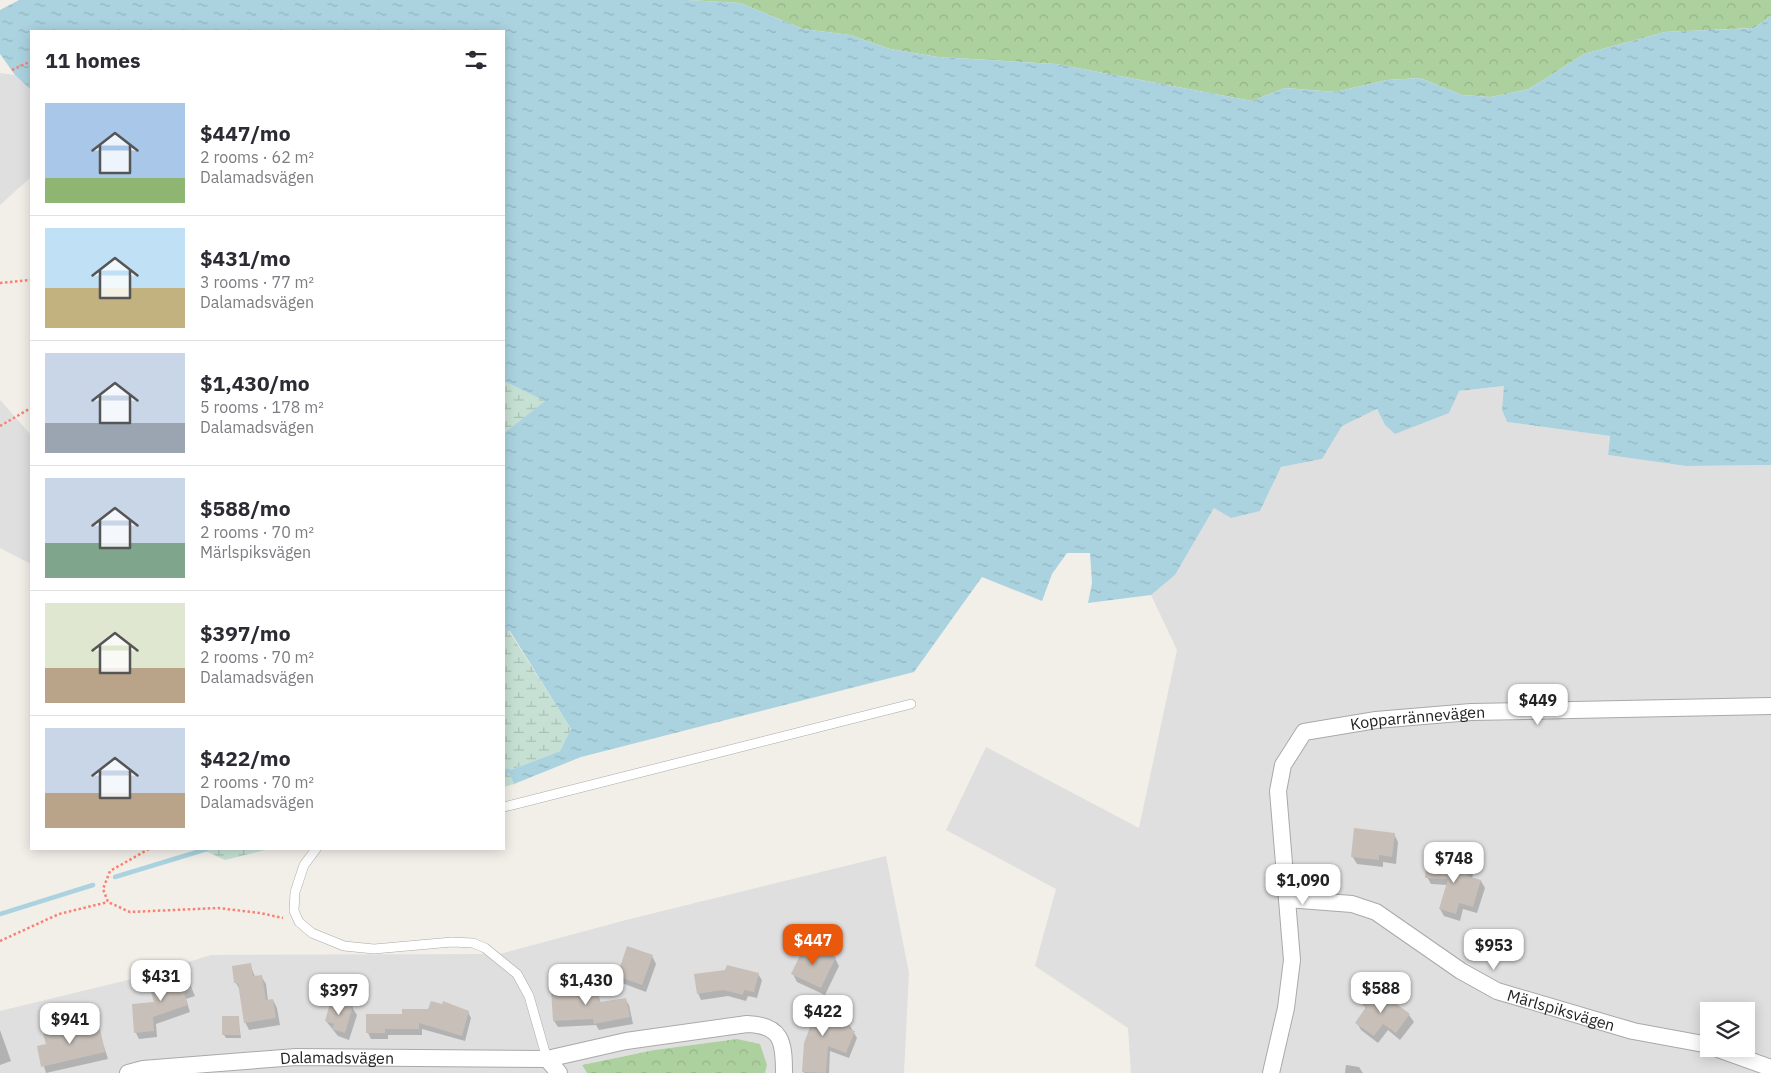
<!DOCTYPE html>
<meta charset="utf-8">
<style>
:root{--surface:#fff;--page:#f7f7f7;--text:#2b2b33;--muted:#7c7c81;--line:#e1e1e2;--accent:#ea580c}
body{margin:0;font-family:"IBM Plex Sans",sans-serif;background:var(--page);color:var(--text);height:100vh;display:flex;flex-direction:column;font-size:19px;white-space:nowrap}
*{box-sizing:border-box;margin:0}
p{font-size:16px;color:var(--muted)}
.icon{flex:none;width:28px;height:28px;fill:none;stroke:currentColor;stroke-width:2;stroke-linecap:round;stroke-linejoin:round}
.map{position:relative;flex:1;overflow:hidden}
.side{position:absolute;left:30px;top:30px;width:475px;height:820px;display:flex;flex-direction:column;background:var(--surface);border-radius:0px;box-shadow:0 2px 12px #0003}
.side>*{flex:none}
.fabs{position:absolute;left:1700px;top:1002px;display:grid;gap:10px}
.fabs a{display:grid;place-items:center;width:55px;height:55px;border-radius:0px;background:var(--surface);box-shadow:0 2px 12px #0003;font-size:25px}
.price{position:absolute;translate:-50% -42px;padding:0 11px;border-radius:10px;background:#fff;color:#222;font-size:16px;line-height:32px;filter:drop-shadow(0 1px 2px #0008)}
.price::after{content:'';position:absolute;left:50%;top:30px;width:15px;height:11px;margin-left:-8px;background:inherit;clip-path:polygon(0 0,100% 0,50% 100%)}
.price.on{background:var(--accent);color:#fff}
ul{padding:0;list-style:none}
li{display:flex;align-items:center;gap:15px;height:125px;padding:0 15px}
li+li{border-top:1px solid var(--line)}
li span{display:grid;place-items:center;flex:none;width:140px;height:100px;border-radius:0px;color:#555}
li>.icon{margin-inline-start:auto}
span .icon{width:60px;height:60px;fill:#fffc;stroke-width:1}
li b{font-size:21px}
h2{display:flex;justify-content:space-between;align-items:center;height:60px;padding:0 15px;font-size:21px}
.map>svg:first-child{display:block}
.residential{fill:#e0dfdf;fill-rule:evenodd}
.forest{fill:url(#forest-crowns)}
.wetland{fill:url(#wetland-marsh)}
.water{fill:url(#water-ripples)}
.shadow{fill:#0003}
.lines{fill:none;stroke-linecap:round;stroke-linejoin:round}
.stream{stroke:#aad3df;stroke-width:4.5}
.building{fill:#c7bfb8}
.lane-casing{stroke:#a9a9a9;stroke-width:10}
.street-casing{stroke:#a9a9a9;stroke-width:18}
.path{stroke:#fa8072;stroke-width:2.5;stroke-dasharray:2.5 2.5;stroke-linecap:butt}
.lane{stroke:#fff;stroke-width:9}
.street{stroke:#fff;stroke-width:16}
.labels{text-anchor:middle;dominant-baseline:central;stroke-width:4.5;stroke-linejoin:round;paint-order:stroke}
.street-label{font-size:16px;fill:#222;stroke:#fff}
</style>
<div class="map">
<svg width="1771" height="1073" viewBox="0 0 1771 1073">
<defs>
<pattern id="forest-crowns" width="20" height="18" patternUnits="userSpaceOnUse" patternTransform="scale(1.25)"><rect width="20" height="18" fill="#add19e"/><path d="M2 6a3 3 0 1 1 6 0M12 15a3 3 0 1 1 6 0" fill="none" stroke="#95b388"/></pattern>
<pattern id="wetland-marsh" width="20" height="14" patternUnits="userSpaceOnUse" patternTransform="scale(1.25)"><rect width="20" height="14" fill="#c6e0d4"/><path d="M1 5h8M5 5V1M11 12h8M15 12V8" fill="none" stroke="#aac0b6"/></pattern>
<pattern id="water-ripples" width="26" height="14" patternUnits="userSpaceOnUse" patternTransform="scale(1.25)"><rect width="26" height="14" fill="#aad3df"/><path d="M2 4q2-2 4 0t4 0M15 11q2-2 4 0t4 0" fill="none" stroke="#92b5bf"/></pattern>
</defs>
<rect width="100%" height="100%" fill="#f2efe9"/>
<g class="residential">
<path d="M0,73L15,75L31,90V177L0,205Z"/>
<path d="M1505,386L1502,410L1507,422L1610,436L1608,455L1686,466L1771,465V1073H1131L1128,1028L1035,966L1056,889L946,830L986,747L1139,828L1177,650L1151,595L1175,575L1214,508L1260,511L1281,467L1322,459L1342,426L1377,409L1385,425L1459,391ZM1709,1011H1746V1049H1709Z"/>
<path d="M0,400L31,435V564L0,548Z"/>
<path d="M886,856L909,973L904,1073H765L767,1065L737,1039L654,1050L582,1065L587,1073H0V1011L136,978L211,955L500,954L626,920Z"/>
</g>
<g class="forest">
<path d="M688,0H1771V16L1754,28L1665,32L1584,54L1529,89L1491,97L1462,95L1420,78L1387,80L1335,92L1285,88L1252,101L1056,64L938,57L890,49L850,35L803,29L740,3Z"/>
<path d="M737,1039L760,1044L767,1065L765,1073H587L582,1065L654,1050Z"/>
</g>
<g class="wetland">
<path d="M504,381L546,401L504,433Z"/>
<path d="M504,631H509L571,729L560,751L508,771L514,784L504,787Z"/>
<path d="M201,849H269L225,860Z"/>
</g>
<path class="water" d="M19,0H688L740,3L803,29L850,35L890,49L938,57L1056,64L1252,101L1285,88L1335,92L1387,80L1420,78L1462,95L1491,97L1529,89L1584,54L1665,32L1754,28L1771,16V465L1686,466L1608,455L1610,436L1507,422L1502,410L1504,386L1459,391L1449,413L1395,434L1385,425L1377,409L1342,426L1322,459L1281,467L1260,511L1231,518L1214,508L1175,575L1151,595L1088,603L1092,583L1090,553H1067L1052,574L1042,601L982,577L914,672L581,757L514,784L508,771L560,751L571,729L510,631H504V433L545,401L504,381V31H31V90L15,75L0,54V10Z"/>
<g class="shadow">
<path d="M1394,834L1398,842L1396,864L1383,862V867L1357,864L1352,856Z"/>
<path d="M1469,868L1473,875L1472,878L1481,881L1485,888L1477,913L1463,909L1460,921L1444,916L1440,909L1448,885L1431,884L1427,877Z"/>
<path d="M652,956L656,964L646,992L622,983L618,976Z"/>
<path d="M835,958L839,966L825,995L797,982L793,974Z"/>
<path d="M250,964L255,977L261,976L266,984L268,1001L273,1000L277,1008L280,1025L249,1030L245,1022L240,990L236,983Z"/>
<path d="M758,974L762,980L757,998L748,996L746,1001L728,996L701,1000L698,993Z"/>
<path d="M186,975L195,996L186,999L190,1012L156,1024L157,1037L139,1039L136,1033L156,1003Z"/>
<path d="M579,988L581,991L596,990L601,1003L625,999L629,1005L633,1024L599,1030L596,1025L558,1027L554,1021L552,990Z"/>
<path d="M823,997L829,1018L850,1026L857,1038L849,1058L830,1051L829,1073H804L815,1018L810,1019L805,1002Z"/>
<path d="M1364,1005L1409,1015L1414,1022L1400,1040L1388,1030L1378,1043L1361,1030L1357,1023L1366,1009Z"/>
<path d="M352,1007L357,1015L349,1040L338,1036L326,1021Z"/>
<path d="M468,1012L471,1018L465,1041L422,1029V1035H388V1039H371L368,1033L367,1015Z"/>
<path d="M238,1017L241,1038H226L224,1035Z"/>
<path d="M81,1023L86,1034L99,1031L108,1059L46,1073L38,1047L47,1045L60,1032Z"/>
<path d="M0,1030L11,1061L0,1065Z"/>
<path d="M1346,1065L1359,1067L1363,1073H1345Z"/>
</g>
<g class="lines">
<g class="stream">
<path d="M504,772L508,771"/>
<path d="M115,877L207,849"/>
<path d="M0,914L93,885"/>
</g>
</g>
<g class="building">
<path d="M1354,828L1395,833L1392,857L1379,855V860L1351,857Z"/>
<path d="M1427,858L1445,860L1470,867L1467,876L1481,880L1473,907L1459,903L1456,914L1439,909L1448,879L1425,878Z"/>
<path d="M806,943L836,957L821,988L791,974Z"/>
<path d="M627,946L653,955L642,985L617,976Z"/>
<path d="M251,963L253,976L262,975L266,1000L273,999L276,1018L244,1023L238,983H234L232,966Z"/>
<path d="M727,965L759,973L754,992L744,990L743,995L723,990L697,994L694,974L725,970Z"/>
<path d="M186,973L192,990L184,993L188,1005L153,1017L154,1031L134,1033L132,1004L154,1002L149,986Z"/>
<path d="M580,986V990L597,989L600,1002L626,998L630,1017L594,1024L593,1019L553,1021L551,989Z"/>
<path d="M1375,988L1410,1014L1396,1033L1383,1024L1374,1036L1355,1023L1366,1007L1362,1005Z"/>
<path d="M823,994L828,1016L850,1025L849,1029L855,1031L846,1053L828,1046L826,1073L802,1072L804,1043L816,1011L806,1013L803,1001L821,998Z"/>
<path d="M331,1000L353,1006L345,1033L332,1029L334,1024L325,1021Z"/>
<path d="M431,1001L442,1004L443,1001L469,1011L462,1036L419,1023V1029H385V1033H366V1014H402V1009H428Z"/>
<path d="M222,1016H239L240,1035H222Z"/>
<path d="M82,1022L85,1033L100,1029L105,1052L41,1067L37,1046L46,1044L43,1034L59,1031L58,1027Z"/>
</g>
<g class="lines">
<g class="lane-casing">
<g id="lane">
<path d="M504,807L911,704"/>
<path d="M316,849L304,865L295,892L294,911L299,922L312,933L344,946L374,949L452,942L473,943L485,948L517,974L529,996L547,1059"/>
</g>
</g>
<g class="street-casing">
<g id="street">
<path id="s1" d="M1287,899L1352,904L1376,912L1461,971L1497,991L1633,1031L1709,1045"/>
<path d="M1718,1049L1771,1068"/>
<path d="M547,1059L559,1073"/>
<path id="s2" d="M128,1073L143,1069L296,1057L547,1059L626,1041L747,1024C782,1025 784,1042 784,1073"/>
<path id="s3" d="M1271,1073L1286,1008L1292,960L1278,791L1283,765L1304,732L1376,720L1471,712L1771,706"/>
</g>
</g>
<g class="path">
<path d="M12,70L31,61"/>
<path d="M0,283L31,280"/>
<path d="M0,426L31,408"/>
<path d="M149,849L110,871L103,889L108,902L130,912L218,908L260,913L283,918"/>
<path d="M0,941L59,914L108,902"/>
</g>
<use href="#lane" class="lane"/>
<use href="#street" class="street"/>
</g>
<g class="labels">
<g class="street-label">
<text stroke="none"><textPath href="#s3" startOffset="465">Kopparrännevägen</textPath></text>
<text stroke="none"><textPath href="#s1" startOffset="302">Märlspiksvägen</textPath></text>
<text stroke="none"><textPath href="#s2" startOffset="210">Dalamadsvägen</textPath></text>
</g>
</g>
</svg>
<div class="fabs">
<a><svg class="icon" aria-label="layers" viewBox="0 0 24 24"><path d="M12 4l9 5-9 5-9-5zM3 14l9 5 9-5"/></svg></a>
</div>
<b class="price" style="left:1538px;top:726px">$449</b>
<b class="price" style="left:1454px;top:884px">$748</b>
<b class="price" style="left:1303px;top:906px">$1,090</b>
<b class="price on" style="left:813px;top:966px">$447</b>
<b class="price" style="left:1494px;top:971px">$953</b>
<b class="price" style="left:161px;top:1002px">$431</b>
<b class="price" style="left:586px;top:1006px">$1,430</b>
<b class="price" style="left:1381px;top:1014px">$588</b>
<b class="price" style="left:339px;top:1016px">$397</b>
<b class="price" style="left:823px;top:1037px">$422</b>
<b class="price" style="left:70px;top:1045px">$941</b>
<section class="side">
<h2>11 homes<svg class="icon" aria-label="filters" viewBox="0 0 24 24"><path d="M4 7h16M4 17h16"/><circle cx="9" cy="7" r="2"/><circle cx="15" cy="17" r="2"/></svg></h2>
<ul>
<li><span style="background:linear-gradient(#a9c7e8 75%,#8fb573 0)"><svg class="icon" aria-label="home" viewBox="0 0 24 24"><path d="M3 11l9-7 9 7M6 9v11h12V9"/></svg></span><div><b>$447/mo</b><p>2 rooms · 62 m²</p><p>Dalamadsvägen</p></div></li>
<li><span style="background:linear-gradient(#bfe0f5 60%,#c2b280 0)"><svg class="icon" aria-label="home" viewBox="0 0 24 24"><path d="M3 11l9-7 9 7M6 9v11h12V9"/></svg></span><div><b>$431/mo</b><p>3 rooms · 77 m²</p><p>Dalamadsvägen</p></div></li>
<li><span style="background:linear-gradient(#c9d6e8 70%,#9aa5b1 0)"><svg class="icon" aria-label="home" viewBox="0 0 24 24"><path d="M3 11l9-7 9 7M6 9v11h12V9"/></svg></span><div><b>$1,430/mo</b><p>5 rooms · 178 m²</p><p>Dalamadsvägen</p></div></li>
<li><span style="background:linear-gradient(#c9d6e8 65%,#7fa58c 0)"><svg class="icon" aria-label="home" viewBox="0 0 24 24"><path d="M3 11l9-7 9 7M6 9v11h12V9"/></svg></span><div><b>$588/mo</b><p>2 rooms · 70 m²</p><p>Märlspiksvägen</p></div></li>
<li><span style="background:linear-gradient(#dfe7d0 65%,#b9a48a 0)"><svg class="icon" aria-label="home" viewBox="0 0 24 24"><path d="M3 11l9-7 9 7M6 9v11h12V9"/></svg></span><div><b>$397/mo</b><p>2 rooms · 70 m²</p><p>Dalamadsvägen</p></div></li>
<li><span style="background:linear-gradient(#c9d6e8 65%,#b9a48a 0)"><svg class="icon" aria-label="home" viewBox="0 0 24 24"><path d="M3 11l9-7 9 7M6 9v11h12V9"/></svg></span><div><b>$422/mo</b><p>2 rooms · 70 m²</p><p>Dalamadsvägen</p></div></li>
</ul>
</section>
</div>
